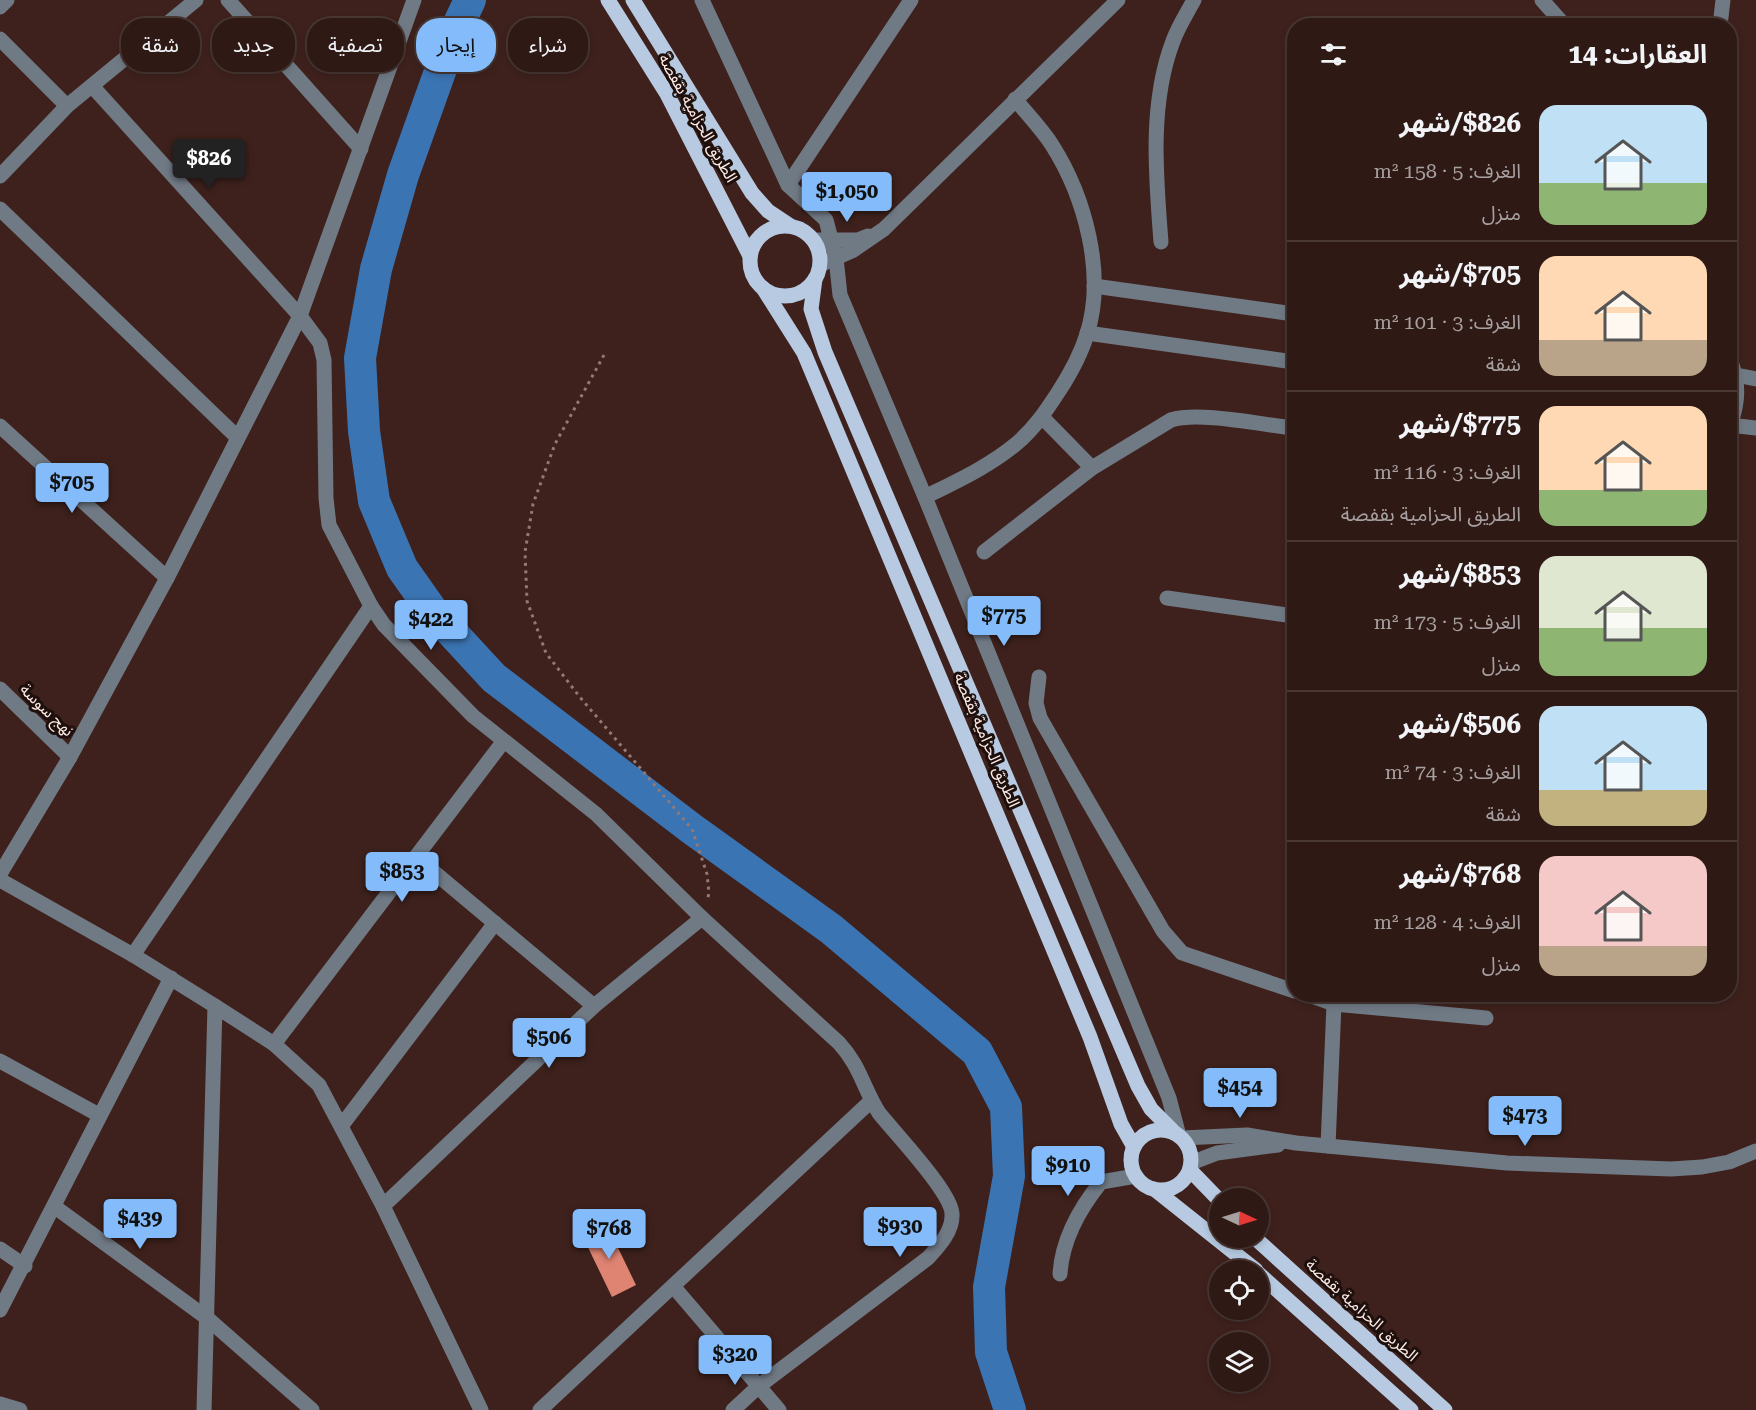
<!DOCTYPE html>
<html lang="ar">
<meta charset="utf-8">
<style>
:root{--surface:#2e1915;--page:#36221e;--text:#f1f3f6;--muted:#a7a0a0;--line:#493834;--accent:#84bcfb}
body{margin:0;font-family:"Roboto Serif","Noto Sans Arabic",serif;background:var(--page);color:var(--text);direction:rtl;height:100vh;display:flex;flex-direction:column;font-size:22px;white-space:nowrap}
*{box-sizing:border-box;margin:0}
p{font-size:20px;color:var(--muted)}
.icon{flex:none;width:33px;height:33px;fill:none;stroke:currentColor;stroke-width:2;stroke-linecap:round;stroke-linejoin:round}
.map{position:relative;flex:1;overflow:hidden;direction:ltr}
.details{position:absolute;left:1287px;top:18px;width:450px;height:984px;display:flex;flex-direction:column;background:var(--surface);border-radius:24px;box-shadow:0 3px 9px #0003,0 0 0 2px var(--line);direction:rtl}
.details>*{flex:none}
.guide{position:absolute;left:18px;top:18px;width:570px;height:54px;direction:rtl;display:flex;gap:12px}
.needle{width:39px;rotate:94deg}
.fabs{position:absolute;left:1209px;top:1188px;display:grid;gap:12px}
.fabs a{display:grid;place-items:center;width:60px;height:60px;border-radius:50%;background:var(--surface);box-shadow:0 3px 9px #0003,0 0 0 2px var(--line);font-size:30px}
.price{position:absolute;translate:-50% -51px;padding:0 14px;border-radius:6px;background:var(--accent);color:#111;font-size:20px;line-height:39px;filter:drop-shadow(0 2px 3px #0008)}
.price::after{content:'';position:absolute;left:50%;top:36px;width:18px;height:14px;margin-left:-9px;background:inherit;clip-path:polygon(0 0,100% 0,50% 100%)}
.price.on{background:#222;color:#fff}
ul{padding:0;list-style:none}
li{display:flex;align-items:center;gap:18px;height:150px;padding:0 30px}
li+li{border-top:2px solid var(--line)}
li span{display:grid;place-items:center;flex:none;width:168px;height:120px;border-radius:18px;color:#555}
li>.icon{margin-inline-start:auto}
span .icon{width:72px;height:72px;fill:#fffc;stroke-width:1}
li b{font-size:26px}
h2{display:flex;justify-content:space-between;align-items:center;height:72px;padding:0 30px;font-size:26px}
.chip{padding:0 21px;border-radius:24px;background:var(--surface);box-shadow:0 3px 9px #0003,0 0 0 2px var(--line);font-size:21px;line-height:54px}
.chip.on{background:var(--accent);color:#111}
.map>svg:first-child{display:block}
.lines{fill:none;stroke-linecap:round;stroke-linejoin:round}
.river{stroke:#3b74b3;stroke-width:32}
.building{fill:#df8473}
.path{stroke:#937975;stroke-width:3;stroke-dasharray:3 4.5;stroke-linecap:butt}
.minor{stroke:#707a85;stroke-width:15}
.major{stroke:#b7cae1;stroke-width:15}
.labels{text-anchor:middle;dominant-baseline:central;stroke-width:6;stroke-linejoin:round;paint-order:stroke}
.street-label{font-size:16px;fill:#ffeae6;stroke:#1c0f0c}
</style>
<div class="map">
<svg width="1756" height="1410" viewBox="0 0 1756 1410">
<rect width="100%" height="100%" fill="#3e211c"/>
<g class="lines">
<path class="river" d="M470,0L452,38L403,175L376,269L360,358L364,431L374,501L402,568L433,612L494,678L692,829L831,929L977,1052L1006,1107L1009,1176L989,1287L991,1352L1010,1410"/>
</g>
<path class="building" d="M606,1223L636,1285L612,1297L582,1235Z"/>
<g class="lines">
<path class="path" d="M604,355L555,444L533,504L525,552L527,601L546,653L579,696L692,829L707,874L709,893L707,901"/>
<g class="minor">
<path d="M228,0L361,149"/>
<path d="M702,0L788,185L826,220L836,258L840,295L925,497L1169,1098L1179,1136"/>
<path d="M1542,0L1565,26"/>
<path d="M0,7L7,0"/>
<path d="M1720,26L1723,0"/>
<path d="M0,39L67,106"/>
<path d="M93,87L300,316L320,343L324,360L326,498L329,525L371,606L384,625L473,716L596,814L702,918L839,1043C861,1067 863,1088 879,1113C895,1133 952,1193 952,1214C953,1231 939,1246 928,1258L759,1386L733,1410"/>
<path d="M0,176L67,106L196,0"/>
<path d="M788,185L911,0"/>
<path d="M0,209L237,437"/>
<path d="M814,240H858L868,236"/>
<path d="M1161,242C1156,177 1149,104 1173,41C1178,27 1187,13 1194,0"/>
<path d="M820,265L852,251L884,229L1118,0"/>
<path d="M1094,286L1294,314"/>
<path d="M1087,333L1294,362"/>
<path d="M1730,359C1739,383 1739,401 1730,425"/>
<path d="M1736,375L1756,379"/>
<path d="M1042,417L1092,468"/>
<path d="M1730,425L1756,428"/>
<path d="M0,426L167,578"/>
<path d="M925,497C957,481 988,467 1016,444C1034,429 1046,411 1059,391C1070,374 1081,354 1087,334C1106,274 1085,197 1052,145C1042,129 1027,114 1015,99"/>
<path d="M984,552L1092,468L1171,420C1199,411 1263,425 1294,428"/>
<path d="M1167,598L1294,616"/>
<path d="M1039,677L1036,703L1040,718L1163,931L1182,953L1294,991"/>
<path d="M0,689L70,757"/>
<path d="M416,857L594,1006"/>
<path d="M0,874L70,757L167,578L300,316L414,0"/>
<path d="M0,880L133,955L215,1006L274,1044L319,1085L383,1206L481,1410"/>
<path d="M133,955L371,606"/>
<path d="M1306,994L1334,1004L1486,1018"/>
<path d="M274,1044L503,742"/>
<path d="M0,1061L99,1115"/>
<path d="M342,1125L495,923"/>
<path d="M1182,1138L1247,1135L1296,1143L1507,1163L1671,1169L1702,1167L1729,1162L1756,1151"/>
<path d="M1328,1146L1334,1004"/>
<path d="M1191,1163L1217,1153L1278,1145"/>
<path d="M383,1206L594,1006L702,918"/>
<path d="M55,1207L207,1318L312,1410"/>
<path d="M0,1249L25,1266"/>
<path d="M1060,1274C1062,1240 1080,1208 1101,1182L1136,1176"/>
<path d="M673,1286L779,1410"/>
<path d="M0,1310L171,978"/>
<path d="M0,1404L20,1410"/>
<path d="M204,1410L215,1006"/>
<path d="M540,1410L871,1101"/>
</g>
<g class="major">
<path d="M608,0L667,94L750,256"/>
<path d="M633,0L752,193L768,211L789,225"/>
<circle cx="785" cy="261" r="35"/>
<path d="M815,279L811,309L825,352L1138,1086L1151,1109L1175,1133"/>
<path d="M763,288L804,353L1090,1037L1121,1124L1134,1147"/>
<circle cx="1161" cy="1160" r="30"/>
<path d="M1190,1170L1220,1201"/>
<path d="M1154,1189L1256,1270"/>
<path d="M1255,1238L1445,1410"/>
<path d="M1258,1273L1411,1410"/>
</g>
</g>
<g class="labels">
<g class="street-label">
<text transform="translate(698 118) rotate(61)">الطريق الحزامية بقفصة</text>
<text transform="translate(47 710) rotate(44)">نهج سوسة</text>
<text transform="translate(987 740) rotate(67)">الطريق الحزامية بقفصة</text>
<text transform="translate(1362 1310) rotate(42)">الطريق الحزامية بقفصة</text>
</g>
</g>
</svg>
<div class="fabs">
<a><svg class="needle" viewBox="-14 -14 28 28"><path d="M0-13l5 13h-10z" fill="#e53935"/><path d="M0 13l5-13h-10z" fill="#a7a0a0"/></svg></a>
<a><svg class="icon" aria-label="locate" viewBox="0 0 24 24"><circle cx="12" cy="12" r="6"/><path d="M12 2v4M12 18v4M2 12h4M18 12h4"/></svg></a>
<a><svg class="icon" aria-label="layers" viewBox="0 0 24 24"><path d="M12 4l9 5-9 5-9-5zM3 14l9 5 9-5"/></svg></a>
</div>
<b class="price on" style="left:209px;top:190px">$826</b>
<b class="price" style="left:847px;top:223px">$1,050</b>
<b class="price" style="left:72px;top:514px">$705</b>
<b class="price" style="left:1004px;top:647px">$775</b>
<b class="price" style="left:431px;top:651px">$422</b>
<b class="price" style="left:402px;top:903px">$853</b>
<b class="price" style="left:549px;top:1069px">$506</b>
<b class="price" style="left:1240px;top:1119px">$454</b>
<b class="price" style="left:1525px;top:1147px">$473</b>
<b class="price" style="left:1068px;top:1197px">$910</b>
<b class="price" style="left:140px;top:1250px">$439</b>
<b class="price" style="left:900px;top:1258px">$930</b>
<b class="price" style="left:609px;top:1260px">$768</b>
<b class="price" style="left:735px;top:1386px">$320</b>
<div class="guide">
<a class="chip">شراء</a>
<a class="chip on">إيجار</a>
<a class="chip">تصفية</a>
<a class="chip">جديد</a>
<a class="chip">شقة</a>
</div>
<section class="details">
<h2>العقارات: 14<svg class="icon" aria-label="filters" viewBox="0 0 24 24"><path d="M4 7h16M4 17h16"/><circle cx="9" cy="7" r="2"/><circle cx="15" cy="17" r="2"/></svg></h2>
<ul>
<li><span style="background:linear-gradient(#bfe0f5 65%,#8fb573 0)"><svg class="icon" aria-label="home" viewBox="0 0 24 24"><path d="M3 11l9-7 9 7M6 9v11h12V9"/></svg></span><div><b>$826/شهر</b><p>الغرف: 5 · 158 m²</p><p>منزل</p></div></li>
<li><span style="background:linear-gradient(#ffd9b3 70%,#b9a48a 0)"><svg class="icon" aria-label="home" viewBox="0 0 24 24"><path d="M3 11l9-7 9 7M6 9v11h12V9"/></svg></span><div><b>$705/شهر</b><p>الغرف: 3 · 101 m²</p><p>شقة</p></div></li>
<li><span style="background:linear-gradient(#ffd9b3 70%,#8fb573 0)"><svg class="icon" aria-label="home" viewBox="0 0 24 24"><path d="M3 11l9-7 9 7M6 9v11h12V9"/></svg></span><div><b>$775/شهر</b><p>الغرف: 3 · 116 m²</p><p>الطريق الحزامية بقفصة</p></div></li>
<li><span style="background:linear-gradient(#dfe7d0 60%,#8fb573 0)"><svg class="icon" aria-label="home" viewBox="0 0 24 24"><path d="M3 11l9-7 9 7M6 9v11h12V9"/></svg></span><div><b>$853/شهر</b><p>الغرف: 5 · 173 m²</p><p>منزل</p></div></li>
<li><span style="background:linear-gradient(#bfe0f5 70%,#c2b280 0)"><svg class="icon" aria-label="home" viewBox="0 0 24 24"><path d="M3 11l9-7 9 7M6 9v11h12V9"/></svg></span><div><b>$506/شهر</b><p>الغرف: 3 · 74 m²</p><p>شقة</p></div></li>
<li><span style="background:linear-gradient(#f6c9c9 75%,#b9a48a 0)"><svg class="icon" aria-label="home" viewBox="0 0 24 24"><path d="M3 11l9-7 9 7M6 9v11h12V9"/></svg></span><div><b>$768/شهر</b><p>الغرف: 4 · 128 m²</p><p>منزل</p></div></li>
</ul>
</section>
</div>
